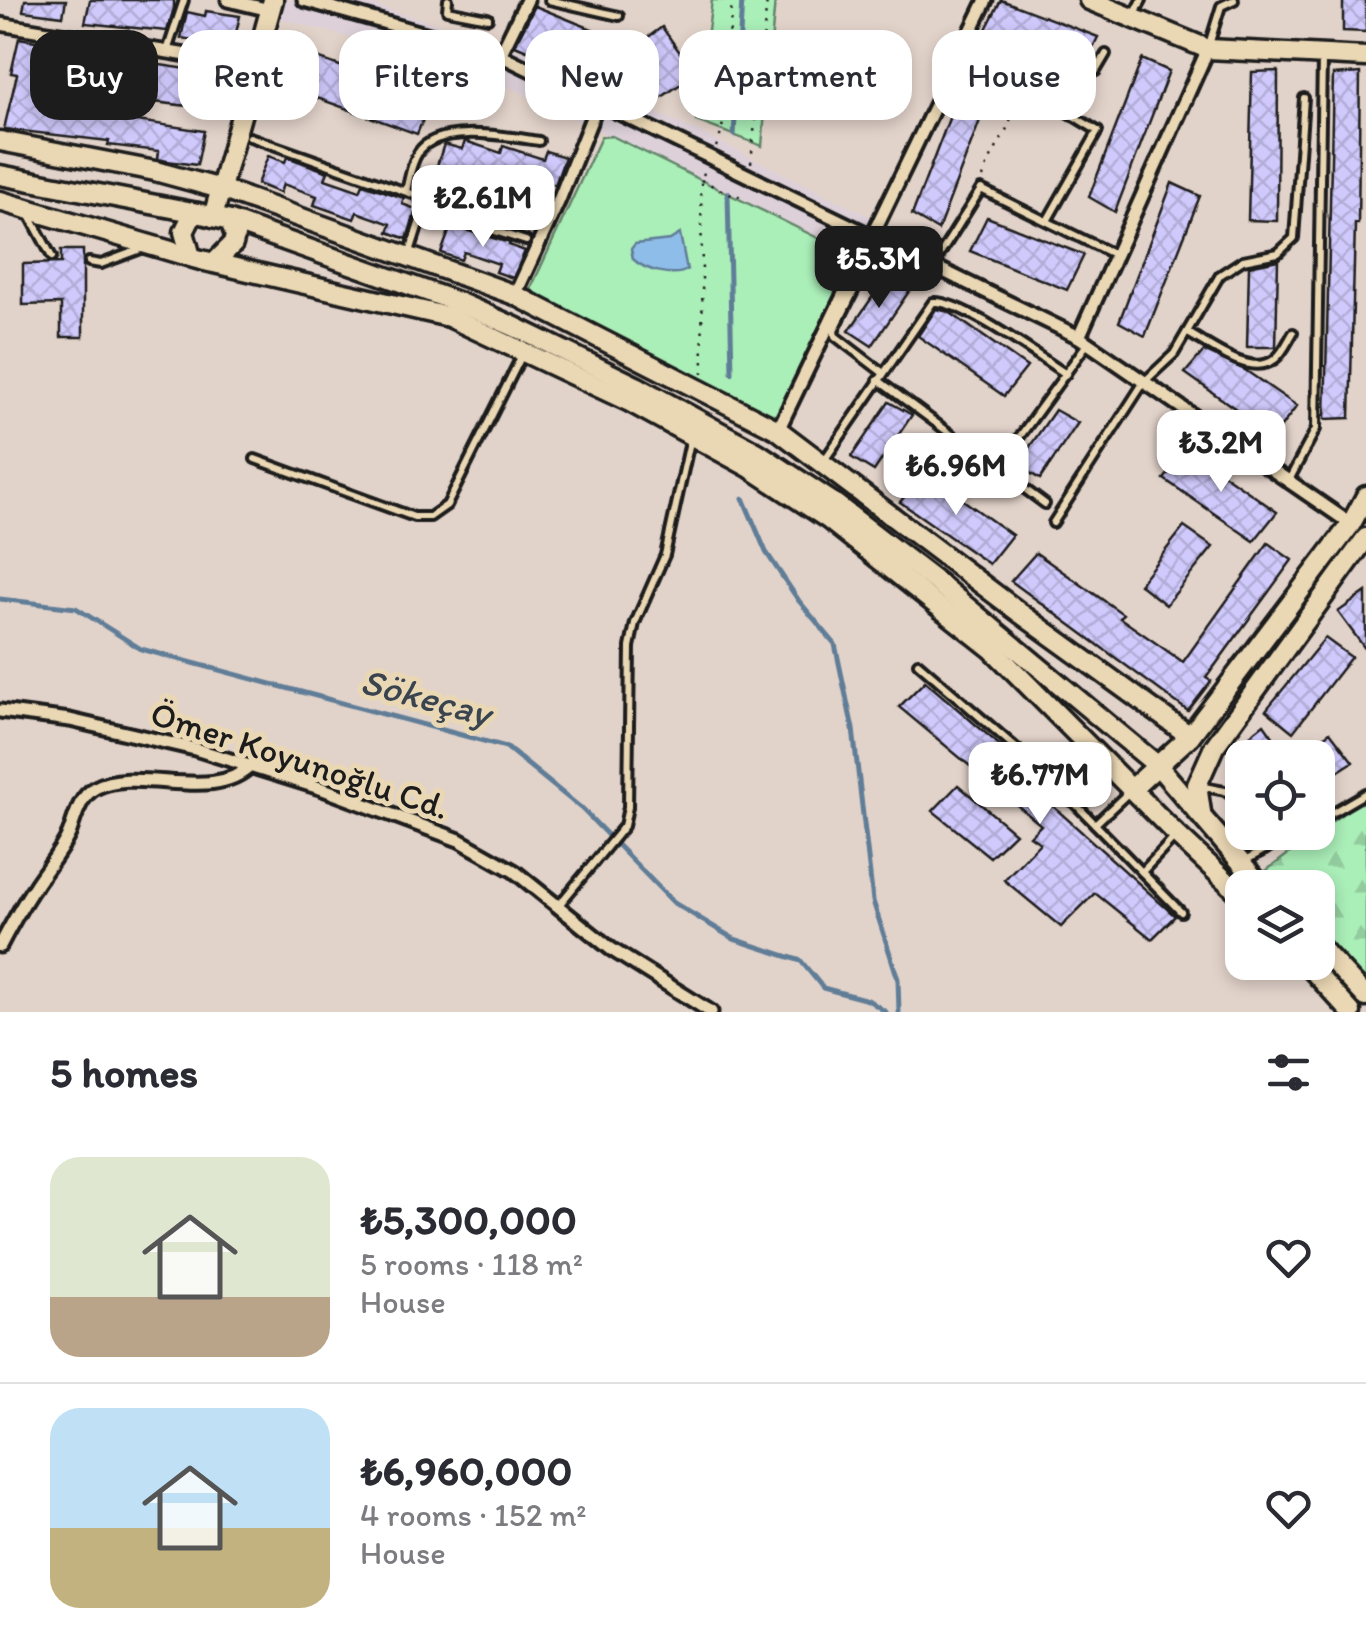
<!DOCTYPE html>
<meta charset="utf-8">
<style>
:root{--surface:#fff;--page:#f7f7f7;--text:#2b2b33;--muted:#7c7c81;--line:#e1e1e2;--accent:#1c1c1c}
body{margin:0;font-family:Itim,sans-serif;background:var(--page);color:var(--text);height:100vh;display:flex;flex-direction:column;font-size:38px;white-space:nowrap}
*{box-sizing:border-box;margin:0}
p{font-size:32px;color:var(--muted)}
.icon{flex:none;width:55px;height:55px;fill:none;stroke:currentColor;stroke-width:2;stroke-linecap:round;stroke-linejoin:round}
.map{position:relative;height:1012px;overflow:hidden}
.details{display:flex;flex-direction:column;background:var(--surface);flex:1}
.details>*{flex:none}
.top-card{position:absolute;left:30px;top:30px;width:1308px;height:90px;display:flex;gap:20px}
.fabs{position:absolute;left:1225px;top:740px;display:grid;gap:20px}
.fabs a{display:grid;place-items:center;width:110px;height:110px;border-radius:20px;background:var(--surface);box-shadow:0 5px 15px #0003;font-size:50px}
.price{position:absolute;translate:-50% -85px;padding:0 22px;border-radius:20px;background:#fff;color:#222;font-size:32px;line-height:65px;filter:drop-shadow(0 2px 5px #0008)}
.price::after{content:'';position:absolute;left:50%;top:60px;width:30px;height:22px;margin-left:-15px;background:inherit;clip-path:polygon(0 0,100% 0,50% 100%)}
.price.on{background:var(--accent);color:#fff}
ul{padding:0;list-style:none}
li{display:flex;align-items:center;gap:30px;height:250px;padding:0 50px}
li+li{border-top:2px solid var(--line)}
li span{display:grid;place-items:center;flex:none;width:280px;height:200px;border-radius:30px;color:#555}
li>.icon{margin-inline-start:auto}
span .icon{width:120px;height:120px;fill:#fffc;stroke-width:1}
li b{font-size:42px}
h2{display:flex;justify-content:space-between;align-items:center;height:120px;padding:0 50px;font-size:42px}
.tag{padding:0 35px;border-radius:30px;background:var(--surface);box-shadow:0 5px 15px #0003;font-size:35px;line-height:90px}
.tag.on{background:var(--accent);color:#fff}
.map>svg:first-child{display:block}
.built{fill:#ddd0d9}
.green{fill:#aaeeb8;stroke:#63856a;stroke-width:2.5}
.forest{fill:url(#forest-firs);stroke:#63856a;stroke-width:2.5}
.water{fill:#8fbde9;stroke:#617d97;stroke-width:2.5}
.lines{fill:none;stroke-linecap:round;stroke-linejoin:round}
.stream{stroke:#617d97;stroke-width:5}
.building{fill:url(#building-cross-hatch);stroke:#1c1c1c;stroke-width:2.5}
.lane-casing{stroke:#1c1c1c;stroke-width:14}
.street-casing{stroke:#1c1c1c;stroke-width:19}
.secondary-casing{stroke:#1c1c1c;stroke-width:25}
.path{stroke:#1c1c1c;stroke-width:2.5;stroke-dasharray:2.5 8;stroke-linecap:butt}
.lane{stroke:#ead7b4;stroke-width:6}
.street{stroke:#ead7b4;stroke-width:11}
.secondary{stroke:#ead7b4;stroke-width:18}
.labels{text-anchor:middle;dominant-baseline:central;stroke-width:10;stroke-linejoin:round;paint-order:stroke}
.street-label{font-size:35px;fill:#1c1c1c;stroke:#ead7b4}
.water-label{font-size:38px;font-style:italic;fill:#39444f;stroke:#ead7b4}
</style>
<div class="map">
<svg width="1366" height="1012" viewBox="0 0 1366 1012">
<defs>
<pattern id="forest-firs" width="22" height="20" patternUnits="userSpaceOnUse" patternTransform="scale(2.5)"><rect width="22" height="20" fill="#aaeeb8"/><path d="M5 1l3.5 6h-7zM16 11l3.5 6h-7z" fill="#92cc9e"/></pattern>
<pattern id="building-cross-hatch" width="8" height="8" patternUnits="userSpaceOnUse" patternTransform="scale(2.5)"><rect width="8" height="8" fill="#d0c9fc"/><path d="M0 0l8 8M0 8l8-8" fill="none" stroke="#b2acd7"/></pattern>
</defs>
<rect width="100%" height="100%" fill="#e2d3ca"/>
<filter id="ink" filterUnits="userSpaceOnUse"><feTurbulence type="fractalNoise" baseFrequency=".01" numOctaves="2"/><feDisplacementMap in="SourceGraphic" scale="20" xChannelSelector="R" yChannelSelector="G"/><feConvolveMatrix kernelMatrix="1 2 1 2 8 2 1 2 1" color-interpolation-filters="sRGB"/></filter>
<g filter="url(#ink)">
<path class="built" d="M273,0H356L506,44L718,141L871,217L854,256L488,76L268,15Z"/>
<g class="green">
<path d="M712,0H775L762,146L696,121Z"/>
<path d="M612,136L854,256L775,418L538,300L531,288L601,137Z"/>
</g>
<path class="forest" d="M1366,796V997L1318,945V888L1263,887L1255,879Z"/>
<path class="water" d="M680,234L687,270C673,278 644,270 633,259L631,249L635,244L670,240Z"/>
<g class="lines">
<g class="stream">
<path d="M734,135L742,0"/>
<path d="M728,193L732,373"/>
<path d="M743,498L766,552L799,601L835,644L853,729L873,901L898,979L899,1012"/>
<path d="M0,599L76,608L141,649L506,747L582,809L674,903L734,939L801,961L823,988L868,1000L886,1012"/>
</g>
</g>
<g class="building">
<path d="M25,0H66L63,16L23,11Z"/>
<path d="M90,0H174V8L167,31L125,27L85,23Z"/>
<path d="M1001,0L1098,37L1083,68L1076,70L984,33Z"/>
<path d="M1343,0H1366V32L1343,31Z"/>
<path d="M535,6L604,34L585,74L515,45Z"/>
<path d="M206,11L240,16L234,41L219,38L217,44L181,38L187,12L205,16Z"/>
<path d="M662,27L695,74L662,97L629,51Z"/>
<path d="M19,38L106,54V57L221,74L214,109L94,95L91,114L204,131L197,165L167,161L158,159L159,151L108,145L109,141L4,129L17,74L11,73Z"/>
<path d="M291,49L432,98L417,134L278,84Z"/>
<path d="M1142,59L1169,71L1115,212L1089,197Z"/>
<path d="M1278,71L1277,221L1248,220L1252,72Z"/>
<path d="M1360,73L1358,224H1355L1350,418L1325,419L1333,75Z"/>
<path d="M965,77L992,89L938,230L912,215Z"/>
<path d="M465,141L501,153L503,146L543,159L546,151L565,157L555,185L541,180L537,192L498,179L496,187L457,174L454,181L434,175L444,144L462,149Z"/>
<path d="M268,156L285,162L287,157L328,172L325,179L360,191L363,184L404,198L402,204L416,209L407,239L388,232L391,224L357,212L354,219L314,205L317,196L283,184L280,193L257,184Z"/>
<path d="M1172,183L1200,196L1145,336L1119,322Z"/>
<path d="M987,217L1084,255L1067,290L970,251Z"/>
<path d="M451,226L510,243L509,245L525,251L513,278L496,272L499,264L464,252L461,260L441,253Z"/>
<path d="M61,250H83V337H61V304L23,305V264L61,263Z"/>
<path d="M1278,260L1276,347H1247L1249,266Z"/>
<path d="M887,276L910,290L872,346L849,331Z"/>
<path d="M936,309L949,312L1027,367L1004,396L918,336Z"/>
<path d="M1204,351L1245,370L1297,406L1274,436L1185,373Z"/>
<path d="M889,402L912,415L874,471L851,457Z"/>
<path d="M1055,410L1078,423L1040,479L1017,465Z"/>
<path d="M1189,450L1277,512L1254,541L1164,479Z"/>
<path d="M925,473L1012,535L989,564L900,502Z"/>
<path d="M1184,527L1213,547L1166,605L1139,584Z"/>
<path d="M1268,543L1292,560L1206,678L1211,681L1188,711L1011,581L1036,553L1123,614L1120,618L1183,662Z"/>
<path d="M1366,592V650L1338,612Z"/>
<path d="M1325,638L1351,657L1293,732L1266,710Z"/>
<path d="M925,681L1053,791L1045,799L1175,916L1152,939L1095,893L1061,927L1004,880L1040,843L1030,836L1041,825L899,707Z"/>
<path d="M1264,724L1281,748L1274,758H1250L1240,743Z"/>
<path d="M1330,732L1353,762L1326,779L1318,768V758H1294Z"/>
<path d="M958,785L1015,833L990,857L933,811Z"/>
</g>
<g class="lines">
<g class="lane-casing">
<g id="lane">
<path d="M448,0L447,10L488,18"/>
<path d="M549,0L619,16"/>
<path d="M1133,17L1142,0"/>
<path d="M1208,48L1221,6L1234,0"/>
<path d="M963,49L1098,131L1047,221"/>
<path d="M167,51L184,0"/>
<path d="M1037,94L1046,87L1096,71L1106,54"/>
<path d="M250,137L418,196L424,208L409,255"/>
<path d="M406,191C409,179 411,163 418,153C436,122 511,137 539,141"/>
<path d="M424,208L526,241"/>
<path d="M28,212L52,257"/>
<path d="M939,256L981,189L1115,255"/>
<path d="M89,262L101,264L144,248"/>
<path d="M858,283L834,331L835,336L882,372"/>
<path d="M1188,333C1210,345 1251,378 1275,359C1283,353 1288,341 1293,333"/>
<path d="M878,380L1045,504"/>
<path d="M255,459L414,517H430L447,505L523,353"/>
<path d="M823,462L933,302C961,299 1039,357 1066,374"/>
<path d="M997,468L1087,344"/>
<path d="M1289,480L1316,429L1322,59"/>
<path d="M1053,523L1144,382L1174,354L1220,275L1243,260L1278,253L1294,238L1304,98"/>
<path d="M918,663L1046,774L1181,912"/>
<path d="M1199,786L1225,791L1242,803"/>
<path d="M1318,821L1366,793"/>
<path d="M1095,824L1131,790"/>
<path d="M1258,832L1265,850"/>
<path d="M1245,861L1296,832"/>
<path d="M1142,872L1176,836"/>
<path d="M559,905L624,826L628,807L630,647L635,623L665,555L691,437"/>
</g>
</g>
<g class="street-casing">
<g id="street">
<path d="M228,0L270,10"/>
<path d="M304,0L500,55L1079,337L1351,524"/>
<path d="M0,24L253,66"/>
<path d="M500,55L527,0"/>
<path d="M515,295L559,200L599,100"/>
<path d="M1079,337L1208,49"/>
<path d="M778,430L986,0"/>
<path d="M0,711L70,720L195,749L323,789L459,840L514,871L611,949L711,1012"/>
<path d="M0,946C11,925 22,905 35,886C46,869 60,853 69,834C75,818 79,797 95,788C137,765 214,804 251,765"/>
</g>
</g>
<g class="secondary-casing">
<g id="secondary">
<path d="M1089,0L1208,49L1366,57"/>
<path d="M0,141L155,171L221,189L515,295L778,430L1020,613L1190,736"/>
<path d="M0,175L198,213"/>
<path d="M0,201L191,257"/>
<path d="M213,217L273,0"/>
<path d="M230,221L460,303L515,327L636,386L758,453L835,504L939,584L1158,766L1263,888"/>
<path d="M214,263L233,244L235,236L230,221L198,213L191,218L184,232L191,257C199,260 206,261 214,263L449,317L630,402L749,467L828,519L992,649L1177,835L1242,896"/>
<path d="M1132,789L1190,736L1351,524L1366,496"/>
<path d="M1201,812L1197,785L1214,747L1366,538"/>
<path d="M1318,945L1366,997"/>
<path d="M1305,962L1351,1012"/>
</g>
</g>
<g class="path">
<path d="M716,147L722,131L732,0"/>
<path d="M751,163L767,0"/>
<path d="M983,178C990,148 1024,120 1009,89"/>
<path d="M701,180L738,198L742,189"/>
<path d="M703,374L701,180L706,168"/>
</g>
<use href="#lane" class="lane"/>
<use href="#street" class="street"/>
<use href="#secondary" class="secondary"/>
</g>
</g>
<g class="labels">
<g class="street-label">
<text transform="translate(300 760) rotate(18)">Ömer Koyunoğlu Cd.</text>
</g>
<g class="water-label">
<text transform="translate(426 697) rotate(15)">Sökeçay</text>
</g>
</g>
</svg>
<div class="fabs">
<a><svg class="icon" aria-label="locate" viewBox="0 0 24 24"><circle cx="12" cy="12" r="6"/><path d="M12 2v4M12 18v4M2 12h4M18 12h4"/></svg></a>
<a><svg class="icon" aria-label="layers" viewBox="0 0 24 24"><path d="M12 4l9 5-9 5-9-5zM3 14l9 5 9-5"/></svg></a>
</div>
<b class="price" style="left:483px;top:250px">₺2.61M</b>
<b class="price on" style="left:879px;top:311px">₺5.3M</b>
<b class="price" style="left:1221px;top:495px">₺3.2M</b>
<b class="price" style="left:956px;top:518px">₺6.96M</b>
<b class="price" style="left:1040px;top:827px">₺6.77M</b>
<div class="top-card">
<a class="tag on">Buy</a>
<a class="tag">Rent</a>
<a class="tag">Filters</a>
<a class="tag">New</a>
<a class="tag">Apartment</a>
<a class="tag">House</a>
</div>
</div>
<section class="details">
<h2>5 homes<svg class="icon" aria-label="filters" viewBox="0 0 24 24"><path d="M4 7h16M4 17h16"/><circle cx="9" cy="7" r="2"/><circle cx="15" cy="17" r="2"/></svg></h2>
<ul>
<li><span style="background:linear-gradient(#dfe7d0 70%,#b9a48a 0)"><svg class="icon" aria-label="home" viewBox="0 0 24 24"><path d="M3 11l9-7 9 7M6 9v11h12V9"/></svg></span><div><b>₺5,300,000</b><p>5 rooms · 118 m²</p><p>House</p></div><svg class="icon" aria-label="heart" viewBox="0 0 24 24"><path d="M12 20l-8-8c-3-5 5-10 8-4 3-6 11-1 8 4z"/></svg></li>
<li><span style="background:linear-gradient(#bfe0f5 60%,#c2b280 0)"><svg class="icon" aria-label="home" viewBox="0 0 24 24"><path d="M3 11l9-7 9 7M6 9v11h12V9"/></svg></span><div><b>₺6,960,000</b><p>4 rooms · 152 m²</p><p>House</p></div><svg class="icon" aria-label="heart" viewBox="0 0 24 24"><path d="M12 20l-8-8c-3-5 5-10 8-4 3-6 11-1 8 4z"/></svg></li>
</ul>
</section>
